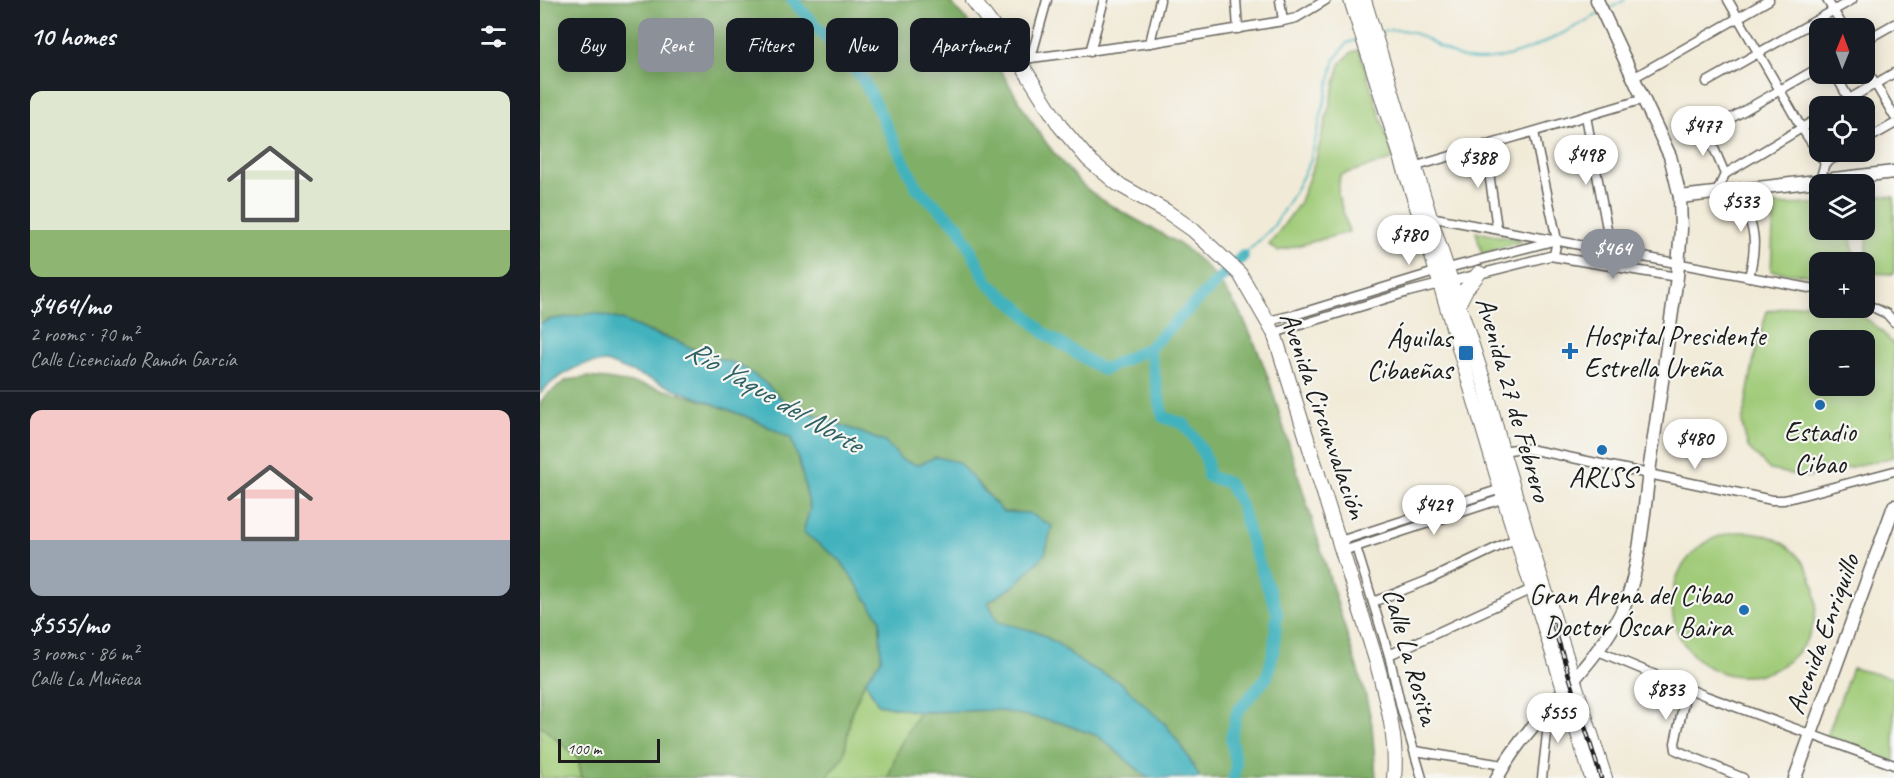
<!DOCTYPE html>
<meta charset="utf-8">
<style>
:root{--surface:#171b24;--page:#242831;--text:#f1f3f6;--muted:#9ea1a6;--line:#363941;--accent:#8c9099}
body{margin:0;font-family:Caveat,sans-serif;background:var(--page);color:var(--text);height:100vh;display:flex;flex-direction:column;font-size:22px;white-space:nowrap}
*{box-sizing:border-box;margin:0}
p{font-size:20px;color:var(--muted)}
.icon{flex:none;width:33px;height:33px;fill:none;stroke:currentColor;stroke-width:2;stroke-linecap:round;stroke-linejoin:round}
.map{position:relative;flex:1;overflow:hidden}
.side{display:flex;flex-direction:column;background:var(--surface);width:540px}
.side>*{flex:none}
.top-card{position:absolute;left:18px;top:18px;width:570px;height:54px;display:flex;gap:12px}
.needle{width:39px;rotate:1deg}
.fabs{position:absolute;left:1269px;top:18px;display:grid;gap:12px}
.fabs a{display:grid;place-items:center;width:66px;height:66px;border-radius:12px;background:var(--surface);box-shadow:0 3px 15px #0003;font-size:30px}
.scale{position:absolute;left:18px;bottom:15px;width:102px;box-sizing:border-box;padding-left:6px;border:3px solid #1c1c1c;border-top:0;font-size:16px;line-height:21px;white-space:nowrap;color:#1c1c1c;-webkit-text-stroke:4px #f6f6f2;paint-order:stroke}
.price{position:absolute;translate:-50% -51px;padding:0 14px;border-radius:21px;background:#fff;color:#222;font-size:20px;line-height:39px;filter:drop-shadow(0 2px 3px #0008)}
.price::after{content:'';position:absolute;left:50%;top:36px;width:18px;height:14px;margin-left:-9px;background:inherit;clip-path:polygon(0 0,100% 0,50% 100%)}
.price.current{background:var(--accent);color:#fff}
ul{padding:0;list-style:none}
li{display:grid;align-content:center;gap:12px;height:318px;padding:0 30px}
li+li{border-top:2px solid var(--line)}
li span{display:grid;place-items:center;height:186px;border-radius:12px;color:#555}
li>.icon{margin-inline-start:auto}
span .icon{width:108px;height:108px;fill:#fffc;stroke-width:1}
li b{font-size:26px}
h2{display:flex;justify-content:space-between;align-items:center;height:72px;padding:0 30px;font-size:26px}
.tag{padding:0 21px;border-radius:12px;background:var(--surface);box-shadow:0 3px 15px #0003;font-size:21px;line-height:54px}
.tag.current{background:var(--accent);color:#fff}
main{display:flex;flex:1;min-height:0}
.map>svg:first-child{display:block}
.green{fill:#a0cb78;stroke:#5e744a;stroke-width:1.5;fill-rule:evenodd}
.forest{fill:#80af68;stroke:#4e6642;stroke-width:1.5}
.water{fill:#43b2bd;stroke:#30676c;stroke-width:1.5}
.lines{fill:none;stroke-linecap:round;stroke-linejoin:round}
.stream{stroke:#43b2bd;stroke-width:2}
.river{stroke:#43b2bd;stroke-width:12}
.street-casing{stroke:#67645d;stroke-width:11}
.secondary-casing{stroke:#67645d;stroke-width:15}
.primary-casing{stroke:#67645d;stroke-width:16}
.street{stroke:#fff;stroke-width:8}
.secondary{stroke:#fff;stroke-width:12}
.primary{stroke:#fff;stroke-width:14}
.rail-casing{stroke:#1c1c1c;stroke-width:4.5}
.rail{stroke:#f6f6f2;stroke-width:2;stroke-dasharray:7;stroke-linecap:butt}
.poi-dot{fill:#1f6fb2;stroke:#f6f6f2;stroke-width:2}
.labels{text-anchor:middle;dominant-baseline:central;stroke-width:4.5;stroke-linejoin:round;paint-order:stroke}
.poi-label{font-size:28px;fill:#1c1c1c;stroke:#f6f6f2;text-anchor:end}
.street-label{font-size:28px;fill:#1c1c1c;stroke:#f6f6f2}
.water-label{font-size:30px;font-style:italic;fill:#2e6064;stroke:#f6f6f2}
</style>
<main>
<section class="side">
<h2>10 homes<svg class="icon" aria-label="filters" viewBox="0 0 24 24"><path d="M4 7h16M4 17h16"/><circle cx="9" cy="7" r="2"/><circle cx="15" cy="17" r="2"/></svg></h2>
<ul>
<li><span style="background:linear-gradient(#dfe7d0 75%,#8fb573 0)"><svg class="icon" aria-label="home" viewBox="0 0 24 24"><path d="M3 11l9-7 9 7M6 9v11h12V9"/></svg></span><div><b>$464/mo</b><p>2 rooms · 70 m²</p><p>Calle Licenciado Ramón García</p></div></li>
<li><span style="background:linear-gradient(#f6c9c9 70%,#9aa5b1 0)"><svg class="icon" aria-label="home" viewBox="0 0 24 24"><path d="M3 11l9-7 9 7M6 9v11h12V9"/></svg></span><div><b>$555/mo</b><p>3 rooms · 86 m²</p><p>Calle La Muñeca</p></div></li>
</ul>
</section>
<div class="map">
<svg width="1354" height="778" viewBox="0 0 1354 778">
<rect width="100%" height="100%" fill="#f6f6f2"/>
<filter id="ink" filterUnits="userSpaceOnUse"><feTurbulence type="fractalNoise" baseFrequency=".0167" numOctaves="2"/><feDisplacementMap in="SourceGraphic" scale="12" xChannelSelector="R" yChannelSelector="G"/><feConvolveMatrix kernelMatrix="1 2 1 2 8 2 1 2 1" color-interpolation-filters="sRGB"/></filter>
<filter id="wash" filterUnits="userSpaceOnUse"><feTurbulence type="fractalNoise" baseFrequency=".008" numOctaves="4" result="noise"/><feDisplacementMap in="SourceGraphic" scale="24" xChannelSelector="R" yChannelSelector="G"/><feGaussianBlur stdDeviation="1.35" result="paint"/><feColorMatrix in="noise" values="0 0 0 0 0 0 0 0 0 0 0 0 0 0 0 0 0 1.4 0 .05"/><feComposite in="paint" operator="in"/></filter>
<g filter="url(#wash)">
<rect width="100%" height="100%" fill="#f1ead7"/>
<g class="green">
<path d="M819,50L854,159L800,175L798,194L809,232L738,251L729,245L759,204L776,159L800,64L812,52Z"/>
<path d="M1330,195L1354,197V274L1325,273Z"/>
<path d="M1279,204L1280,230H1309L1314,254L1311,262H1280L1279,276L1231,271L1234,205Z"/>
<path d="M936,232L981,240L982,241L942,254Z"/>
<path d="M1269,303L1279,305L1280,308C1316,308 1331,318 1354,345V457L1268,477L1230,470L1208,447L1202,424L1214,358L1227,311ZM1324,340V386H1280V340Z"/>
<circle cx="1204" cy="604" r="72"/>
<path d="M1312,668L1354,678V762L1287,736Z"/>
<path d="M325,681L338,704L379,712L358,749L348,778H286L304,756L311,713Z"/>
<path d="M0,725L38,758L42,778H0Z"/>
</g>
<g class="forest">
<path d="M0,0H408C456,46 477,111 520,160C528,169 536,179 545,187C573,211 611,225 642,246C689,279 713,333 731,386L826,697L832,724L836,778H660L644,750L580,682L542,663L518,644L498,632L458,623L448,602L474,586L489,513L463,512L438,483L396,457L377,465L362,460L345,442L247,404L225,383L200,365L163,354L137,341L55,313L8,320L0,324Z"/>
<path d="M48,377C123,384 185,404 251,438L261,468L270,509L264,532L301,561L340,619L341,660L325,681L311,713L304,756L286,778H42L38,758L0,725V403L5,396L27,380Z"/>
<path d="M456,710L518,722L558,736L608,778H348L358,749L379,712Z"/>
</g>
<path class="water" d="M55,313L82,320L114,334L137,341L163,354L200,365L225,383L247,404L345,442L362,460L377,465L396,457L418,462L463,512L489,513L512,526L505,554L474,586L448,602L458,622L498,632L518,644L542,663L580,682L627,726L644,750L660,778H608L558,736L518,722L456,710L379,712L338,704L325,681L341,660L340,619L301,561L263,532L270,509L261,468L251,438L215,420L66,362C60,363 52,363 46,364C31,368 9,382 0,394V324L8,320Z"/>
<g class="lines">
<g class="stream">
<path d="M1067,10L1085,0"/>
<path d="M839,33C874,21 890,46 920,57C962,71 1023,33 1059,14"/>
<path d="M703,256L733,227L755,191L770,162L795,59L807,43L819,39"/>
</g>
<g class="river">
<path d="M252,0L309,62L324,81L377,188L419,227L448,283L480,309L504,333L563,370L609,348L623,417L644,424L656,440L667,461L668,476L688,483L701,505L713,548L737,611L734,649L727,677L697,712L691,738L696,765L694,778"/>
<path d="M609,348L703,256"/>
</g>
</g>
</g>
<g filter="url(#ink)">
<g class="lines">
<g class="street-casing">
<g id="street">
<path d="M696,0L698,29"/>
<path d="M740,0L743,21"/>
<path d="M1188,0L1261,127L1285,163"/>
<path d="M1287,0L1304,28"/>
<path d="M1324,41L1354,24"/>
<path d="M610,43L620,0"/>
<path d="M550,52L564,0"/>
<path d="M491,58L507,0"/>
<path d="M480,62L491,58L610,43L743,21L756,18L786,0"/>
<path d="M1324,64L1354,116"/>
<path d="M1295,74L1309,99"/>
<path d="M1093,78L1229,0"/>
<path d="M1167,82L1312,0"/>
<path d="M1297,106L1354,73"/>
<path d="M1046,116L1071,250"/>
<path d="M1157,121L1167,132L1185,174L1177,192"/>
<path d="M994,132L1017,240L1014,255"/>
<path d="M1167,132L1280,67"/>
<path d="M1324,141L1354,124"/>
<path d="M945,145L957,228"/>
<path d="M870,168L1104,99"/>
<path d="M1185,174L1280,117"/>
<path d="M1280,180L1285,163L1306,152"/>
<path d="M1199,190C1213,228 1219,236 1209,277"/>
<path d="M890,217L1280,290"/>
<path d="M1324,303L1347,314L1354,322"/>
<path d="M728,321L758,314L908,268L1013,241"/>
<path d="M734,333L868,292L1010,256L1137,277"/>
<path d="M962,451L983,448L1009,453L1232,500H1244L1354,471"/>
<path d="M800,541L964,488"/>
<path d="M816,547L849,655L861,707L882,778"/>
<path d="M803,551L968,497"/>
<path d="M833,602L886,581L977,538"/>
<path d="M1058,651L1166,696L1354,765"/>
<path d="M849,655L992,589"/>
<path d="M1147,688L1135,743L1136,750L1203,778"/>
<path d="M875,751L963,765"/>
<path d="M1002,778L1010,707"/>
</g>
</g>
<g class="secondary-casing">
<g id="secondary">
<path d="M1140,197L1354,172"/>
<path d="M957,778C990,716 1051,674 1082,611C1099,577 1104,510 1109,472C1118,407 1128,342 1137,277L1141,230L1140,197L1130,156L1057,0"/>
<path d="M1255,778L1354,506"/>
</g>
</g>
<g class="primary-casing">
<g id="primary">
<path d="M433,0L480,62L520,126L548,159L578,184L626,211L653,230L700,274L734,333L836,660C846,698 858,739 854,778"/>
<path d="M811,0L883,226L961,489L1052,778"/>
<path d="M824,0L890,217L945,385L962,451L987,534L1065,778"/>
<path d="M919,303L926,289L939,273"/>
</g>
</g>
<use href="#street" class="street"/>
<use href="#secondary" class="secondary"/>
<use href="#primary" class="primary"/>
<g class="rail-casing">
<path id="rail" d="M1013,624L1061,778"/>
</g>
<use href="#rail" class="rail"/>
</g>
</g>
<g class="poi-dot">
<path d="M1027 342h6v6h6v6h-6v6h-6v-6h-6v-6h6z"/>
<rect x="918" y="345" width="16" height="16" rx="3"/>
<circle cx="1280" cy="405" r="6"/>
<circle cx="1062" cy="450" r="6"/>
<circle cx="1204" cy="610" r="6"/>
</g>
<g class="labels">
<g class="poi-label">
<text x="1044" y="335" text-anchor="start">Hospital Presidente<tspan x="1044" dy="32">Estrella Ureña</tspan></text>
<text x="912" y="337">Águilas<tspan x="912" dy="32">Cibaeñas</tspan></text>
<text x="1280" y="431" text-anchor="middle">Estadio<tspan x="1280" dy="32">Cibao</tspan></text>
<text x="1062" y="476" text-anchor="middle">ARLSS</text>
<text x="1192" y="594">Gran Arena del Cibao<tspan x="1192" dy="32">Doctor Óscar Baira</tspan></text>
</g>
<g class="street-label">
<text transform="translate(974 399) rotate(74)">Avenida 27 de Febrero</text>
<text transform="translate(784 415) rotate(71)">Avenida Circunvalación</text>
<text transform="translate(1282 634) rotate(-70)">Avenida Enriquillo</text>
<text transform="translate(871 656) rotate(74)">Calle La Rosita</text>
</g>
<g class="water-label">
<text transform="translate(234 396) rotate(30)">Río Yaque del Norte</text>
</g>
</g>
</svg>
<div class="fabs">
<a><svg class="needle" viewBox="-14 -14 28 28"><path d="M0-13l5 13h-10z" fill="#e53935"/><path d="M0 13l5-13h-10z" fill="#9ea1a6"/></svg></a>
<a><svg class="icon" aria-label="locate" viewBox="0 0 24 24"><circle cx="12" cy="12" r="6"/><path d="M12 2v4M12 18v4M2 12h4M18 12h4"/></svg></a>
<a><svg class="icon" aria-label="layers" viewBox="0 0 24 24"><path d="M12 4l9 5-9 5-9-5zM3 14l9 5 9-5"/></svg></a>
<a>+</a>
<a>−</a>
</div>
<div class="scale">100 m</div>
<b class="price" style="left:1163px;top:157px">$477</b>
<b class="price" style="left:1046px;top:186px">$498</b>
<b class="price" style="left:938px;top:189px">$388</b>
<b class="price" style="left:1201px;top:233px">$533</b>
<b class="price" style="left:869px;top:266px">$780</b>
<b class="price current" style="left:1073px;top:280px">$464</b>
<b class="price" style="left:1155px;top:470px">$480</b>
<b class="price" style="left:894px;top:536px">$429</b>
<b class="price" style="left:1126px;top:721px">$833</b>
<b class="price" style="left:1018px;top:744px">$555</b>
<div class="top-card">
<a class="tag">Buy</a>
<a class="tag current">Rent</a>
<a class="tag">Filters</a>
<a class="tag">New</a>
<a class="tag">Apartment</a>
</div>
</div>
</main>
